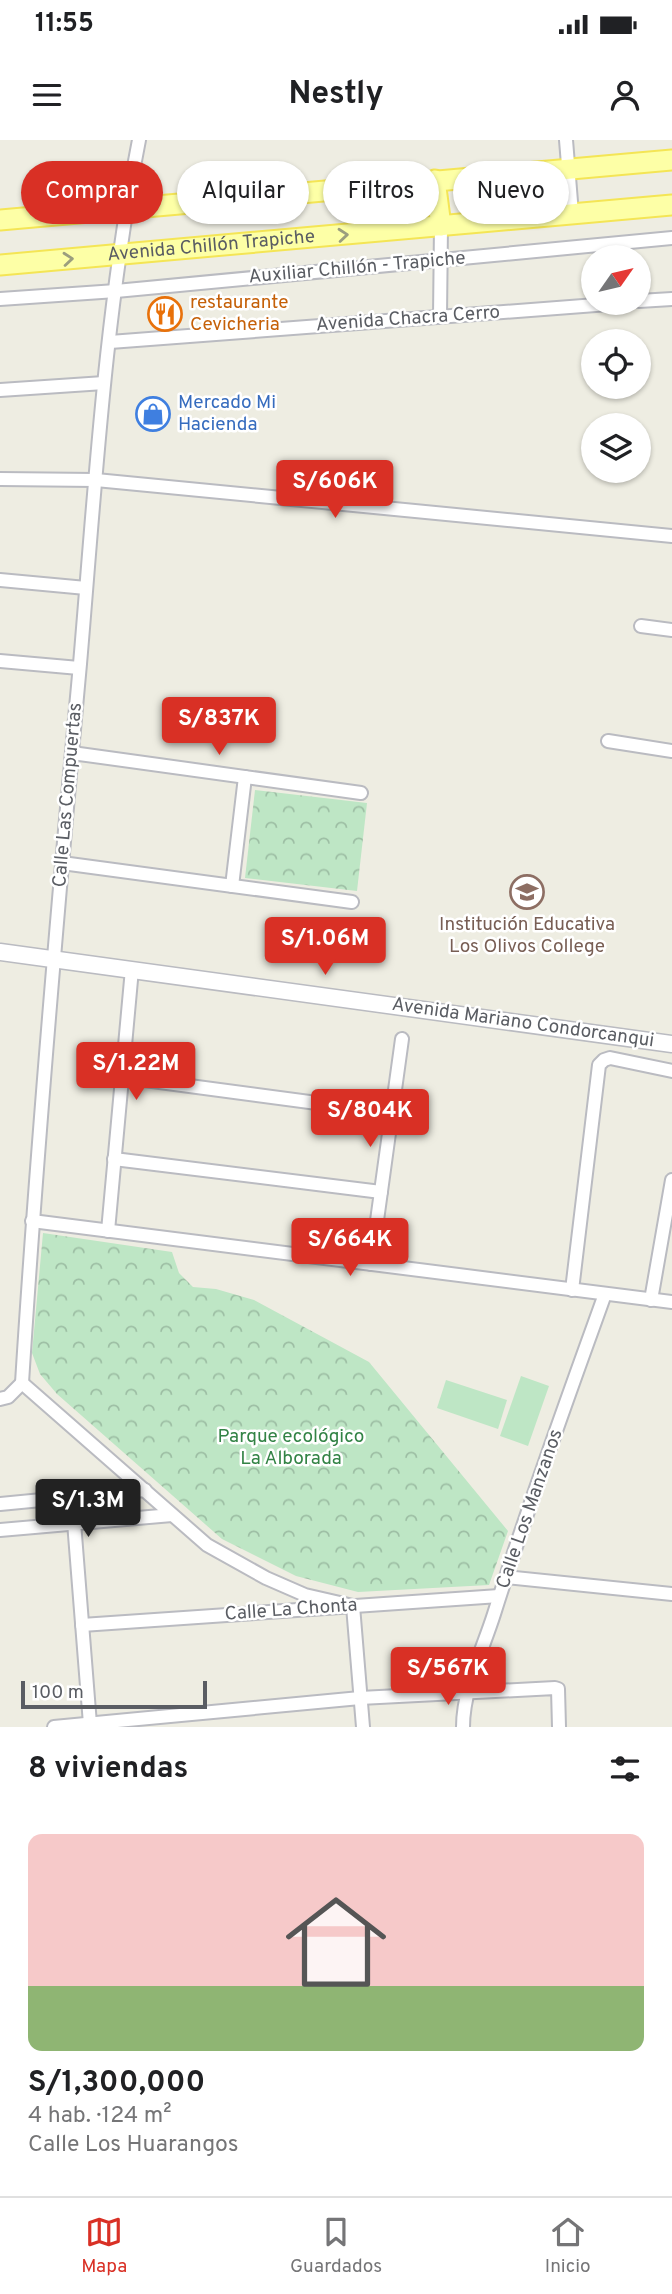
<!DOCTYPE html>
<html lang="es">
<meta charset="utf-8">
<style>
:root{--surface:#fff;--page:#f2f2f2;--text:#202124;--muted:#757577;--line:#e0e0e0;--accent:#d93025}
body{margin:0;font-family:Overpass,sans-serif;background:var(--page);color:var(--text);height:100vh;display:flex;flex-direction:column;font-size:26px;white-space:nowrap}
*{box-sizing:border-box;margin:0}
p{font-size:23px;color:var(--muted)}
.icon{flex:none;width:38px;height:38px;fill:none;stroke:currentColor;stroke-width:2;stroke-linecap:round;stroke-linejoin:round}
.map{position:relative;height:1587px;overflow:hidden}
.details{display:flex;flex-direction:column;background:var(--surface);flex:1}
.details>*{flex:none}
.top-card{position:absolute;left:21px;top:21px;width:630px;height:63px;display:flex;gap:14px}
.needle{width:46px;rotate:56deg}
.buttons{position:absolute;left:581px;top:105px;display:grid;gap:14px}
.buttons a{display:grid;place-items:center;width:70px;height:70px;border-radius:50%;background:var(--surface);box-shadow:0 2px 5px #0004;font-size:35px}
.scale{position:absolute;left:21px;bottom:18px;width:186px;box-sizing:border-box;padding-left:7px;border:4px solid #5a5d63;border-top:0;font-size:19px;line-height:24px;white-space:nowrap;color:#5a5d63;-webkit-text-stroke:5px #fff;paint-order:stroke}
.price{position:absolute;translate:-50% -60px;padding:0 16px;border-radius:7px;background:var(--accent);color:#fff;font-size:23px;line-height:46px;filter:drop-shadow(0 2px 4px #0008)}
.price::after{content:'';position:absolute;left:50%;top:42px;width:21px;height:16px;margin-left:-10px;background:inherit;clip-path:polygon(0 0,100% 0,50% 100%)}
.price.selected{background:#222;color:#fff}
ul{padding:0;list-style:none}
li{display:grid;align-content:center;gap:14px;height:371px;padding:0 28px}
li+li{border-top:2px solid var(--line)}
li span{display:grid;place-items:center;height:217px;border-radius:14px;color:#555}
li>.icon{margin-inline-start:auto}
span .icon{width:126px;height:126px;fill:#fffc;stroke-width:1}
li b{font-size:30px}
h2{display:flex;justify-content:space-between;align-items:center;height:84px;padding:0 28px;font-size:30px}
.chip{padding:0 24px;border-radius:32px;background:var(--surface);box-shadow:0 2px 5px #0004;font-size:24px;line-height:63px}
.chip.selected{background:var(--accent);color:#fff}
.status{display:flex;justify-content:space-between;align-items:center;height:49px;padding:0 35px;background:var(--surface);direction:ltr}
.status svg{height:19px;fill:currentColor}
header{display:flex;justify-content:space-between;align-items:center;height:91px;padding:0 28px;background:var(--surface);font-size:32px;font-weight:700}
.tabs{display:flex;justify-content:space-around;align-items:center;height:98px;border-top:2px solid var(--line);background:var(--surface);font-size:19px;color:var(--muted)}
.tabs a{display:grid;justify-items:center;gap:4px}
.tabs .selected{color:var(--accent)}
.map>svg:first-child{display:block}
.park{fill:url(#park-crowns)}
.garden{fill:#bee6c5}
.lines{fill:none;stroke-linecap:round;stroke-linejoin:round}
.minor-casing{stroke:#babbc1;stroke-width:16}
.tertiary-casing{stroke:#babbc1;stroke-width:19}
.primary-casing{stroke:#f4e555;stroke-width:23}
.minor{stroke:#fff;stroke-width:12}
.tertiary{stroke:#fff;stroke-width:16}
.primary{stroke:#fdffa6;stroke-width:19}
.oneway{stroke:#9b9e7e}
.labels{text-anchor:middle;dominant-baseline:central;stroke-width:5;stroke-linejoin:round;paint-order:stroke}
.street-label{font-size:19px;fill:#5a5d63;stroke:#fff}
.food-label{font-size:19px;fill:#c56008;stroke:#fff;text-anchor:start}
.shop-label{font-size:19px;fill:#366cbe;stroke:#fff;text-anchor:start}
.education-label{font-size:19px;fill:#785e54;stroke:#fff}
.park-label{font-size:19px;fill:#328345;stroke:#fff}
</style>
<div class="status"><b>11:55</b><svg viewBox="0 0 49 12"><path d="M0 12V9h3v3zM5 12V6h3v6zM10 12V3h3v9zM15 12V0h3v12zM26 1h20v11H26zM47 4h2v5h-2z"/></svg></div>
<header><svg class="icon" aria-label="menu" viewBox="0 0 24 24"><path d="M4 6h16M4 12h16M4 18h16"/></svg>Nestly<svg class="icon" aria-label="person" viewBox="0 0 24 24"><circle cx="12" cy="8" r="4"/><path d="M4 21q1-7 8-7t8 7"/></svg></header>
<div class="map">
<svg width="672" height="1587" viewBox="0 0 672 1587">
<defs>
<pattern id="park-crowns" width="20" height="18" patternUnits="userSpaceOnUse" patternTransform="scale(1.75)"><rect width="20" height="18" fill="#bee6c5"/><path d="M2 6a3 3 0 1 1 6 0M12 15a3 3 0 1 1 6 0" fill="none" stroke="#9dbea4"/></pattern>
</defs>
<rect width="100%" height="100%" fill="#eeede2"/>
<g class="park">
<path d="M255,650L367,663L357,751L245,738Z"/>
<path d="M43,1093L172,1112L179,1133L193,1147L216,1149L254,1160L369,1222L508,1391L489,1445L358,1452L296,1436L222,1399L57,1254L40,1234L32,1213Z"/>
</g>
<g class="garden">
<path d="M521,1236L549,1246L528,1306L500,1296Z"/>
<path d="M446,1240L507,1260L498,1289L437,1268Z"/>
</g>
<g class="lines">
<g class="minor-casing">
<g id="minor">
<path d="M566,0L572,74"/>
<path d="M0,159L116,151L672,98"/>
<path d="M639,161L672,159"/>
<path d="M440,177L441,86"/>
<path d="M110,202L622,163"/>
<path d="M0,250L104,243"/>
<path d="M0,339L96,340L672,396"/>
<path d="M0,440L86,448"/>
<path d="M641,486L672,490"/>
<path d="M0,521L79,528"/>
<path d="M608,601L672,611"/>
<path d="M72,613L361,653"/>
<path d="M62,723L352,762"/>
<path d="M232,746L245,637"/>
<path d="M122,937L392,973"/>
<path d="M114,1019L381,1052"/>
<path d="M32,1081L672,1162"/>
<path d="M108,1091L132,829"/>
<path d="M371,1124L402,899"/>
<path d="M572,1150L599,925L604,920L610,918L672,931"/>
<path d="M651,1160L672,1040"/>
<path d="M22,1243C37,1003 58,763 80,524C95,349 105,172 139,0"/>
<path d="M22,1243L207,1405L266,1438L305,1455L353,1466L363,1587"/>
<path d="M0,1259L8,1257L22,1243"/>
<path d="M72,1357L90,1584"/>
<path d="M0,1364L145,1350"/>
<path d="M0,1390L172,1375"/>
<path d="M506,1437L672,1454"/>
<path d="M82,1485L499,1456"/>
<path d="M54,1587L360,1558L555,1548L558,1549L559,1587"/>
<path d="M463,1587C463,1549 483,1509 494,1474C528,1366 567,1260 605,1154"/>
</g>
</g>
<g class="tertiary-casing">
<path id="tertiary" d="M0,812L672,904"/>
</g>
<g class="primary-casing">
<g id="primary">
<path d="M435,40L441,86"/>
<path d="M0,80L672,20"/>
<path id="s1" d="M0,125L672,65"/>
</g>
</g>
<use href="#minor" class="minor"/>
<use href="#tertiary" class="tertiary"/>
<use href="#primary" class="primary"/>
</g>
<defs><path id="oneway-chevron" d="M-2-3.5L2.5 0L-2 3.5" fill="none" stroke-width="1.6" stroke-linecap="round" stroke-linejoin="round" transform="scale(1.75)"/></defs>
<g class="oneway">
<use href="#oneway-chevron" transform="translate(343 95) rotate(-5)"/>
<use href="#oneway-chevron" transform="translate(68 119) rotate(-5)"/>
</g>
<defs>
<g id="restaurant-ring" transform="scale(1.75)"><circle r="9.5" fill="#fff" stroke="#e8710a" stroke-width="1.5"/><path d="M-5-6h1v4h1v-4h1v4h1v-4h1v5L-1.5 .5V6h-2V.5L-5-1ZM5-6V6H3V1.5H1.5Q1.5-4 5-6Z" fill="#e8710a"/></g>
<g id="shop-ring" transform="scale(1.75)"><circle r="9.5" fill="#fff" stroke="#3f7fe0" stroke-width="1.5"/><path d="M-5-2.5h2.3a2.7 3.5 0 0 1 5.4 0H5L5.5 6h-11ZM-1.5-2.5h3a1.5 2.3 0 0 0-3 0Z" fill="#3f7fe0"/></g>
<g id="school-ring" transform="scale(1.75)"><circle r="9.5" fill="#fff" stroke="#8d6e63" stroke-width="1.5"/><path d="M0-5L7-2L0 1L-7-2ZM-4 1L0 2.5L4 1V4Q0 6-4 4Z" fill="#8d6e63"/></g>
</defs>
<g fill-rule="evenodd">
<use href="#restaurant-ring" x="165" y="174"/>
<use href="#shop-ring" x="153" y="274"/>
<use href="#school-ring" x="527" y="752"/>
</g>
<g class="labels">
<g class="street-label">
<text stroke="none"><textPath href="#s1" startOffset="212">Avenida Chillón Trapiche</textPath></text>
<text transform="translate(357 128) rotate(-5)">Auxiliar Chillón - Trapiche</text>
<text transform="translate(408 179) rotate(-4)">Avenida Chacra Cerro</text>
<text transform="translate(68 655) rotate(-85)">Calle Las Compuertas</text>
<text transform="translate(523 883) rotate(8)">Avenida Mariano Condorcanqui</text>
<text transform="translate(530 1369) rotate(-71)">Calle Los Manzanos</text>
<text transform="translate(291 1470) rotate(-4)">Calle La Chonta</text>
</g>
<g class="food-label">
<text x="190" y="163">restaurante<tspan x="190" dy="22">Cevicheria</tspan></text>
</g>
<g class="shop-label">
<text x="178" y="263">Mercado Mi<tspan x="178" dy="22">Hacienda</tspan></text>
</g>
<g class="education-label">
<text x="527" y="785">Institución Educativa<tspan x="527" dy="22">Los Olivos College</tspan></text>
</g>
<g class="park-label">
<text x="291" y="1297">Parque ecológico<tspan x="291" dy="22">La Alborada</tspan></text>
</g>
</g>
</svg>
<div class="buttons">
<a><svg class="needle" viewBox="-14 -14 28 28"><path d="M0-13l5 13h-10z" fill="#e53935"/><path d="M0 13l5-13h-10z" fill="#757577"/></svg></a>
<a><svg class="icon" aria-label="locate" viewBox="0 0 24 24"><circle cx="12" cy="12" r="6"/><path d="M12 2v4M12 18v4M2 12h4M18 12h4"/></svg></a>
<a><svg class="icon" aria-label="layers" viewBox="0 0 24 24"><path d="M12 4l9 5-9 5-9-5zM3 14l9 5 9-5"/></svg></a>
</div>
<div class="scale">100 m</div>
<b class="price" style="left:335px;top:380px">S/606K</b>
<b class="price" style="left:219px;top:617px">S/837K</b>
<b class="price" style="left:325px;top:837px">S/1.06M</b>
<b class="price" style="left:136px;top:962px">S/1.22M</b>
<b class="price" style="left:370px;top:1009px">S/804K</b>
<b class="price" style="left:350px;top:1138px">S/664K</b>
<b class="price selected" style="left:88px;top:1399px">S/1.3M</b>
<b class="price" style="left:448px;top:1567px">S/567K</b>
<div class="top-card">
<a class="chip selected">Comprar</a>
<a class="chip">Alquilar</a>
<a class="chip">Filtros</a>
<a class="chip">Nuevo</a>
</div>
</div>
<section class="details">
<h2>8 viviendas<svg class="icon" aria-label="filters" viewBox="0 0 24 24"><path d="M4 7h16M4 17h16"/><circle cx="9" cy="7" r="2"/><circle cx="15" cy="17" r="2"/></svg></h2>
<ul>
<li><span style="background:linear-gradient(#f6c9c9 70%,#8fb573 0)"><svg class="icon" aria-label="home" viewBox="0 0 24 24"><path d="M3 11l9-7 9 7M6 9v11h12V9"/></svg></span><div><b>S/1,300,000</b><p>4 hab. · 124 m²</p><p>Calle Los Huarangos</p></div></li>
</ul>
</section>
<nav class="tabs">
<a class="selected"><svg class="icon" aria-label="map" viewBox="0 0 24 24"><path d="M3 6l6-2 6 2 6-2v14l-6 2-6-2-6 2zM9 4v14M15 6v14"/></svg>Mapa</a>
<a><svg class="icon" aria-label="saved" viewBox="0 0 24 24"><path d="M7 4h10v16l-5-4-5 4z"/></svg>Guardados</a>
<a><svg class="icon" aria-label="home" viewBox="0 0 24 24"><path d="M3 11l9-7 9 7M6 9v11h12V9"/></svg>Inicio</a>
</nav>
